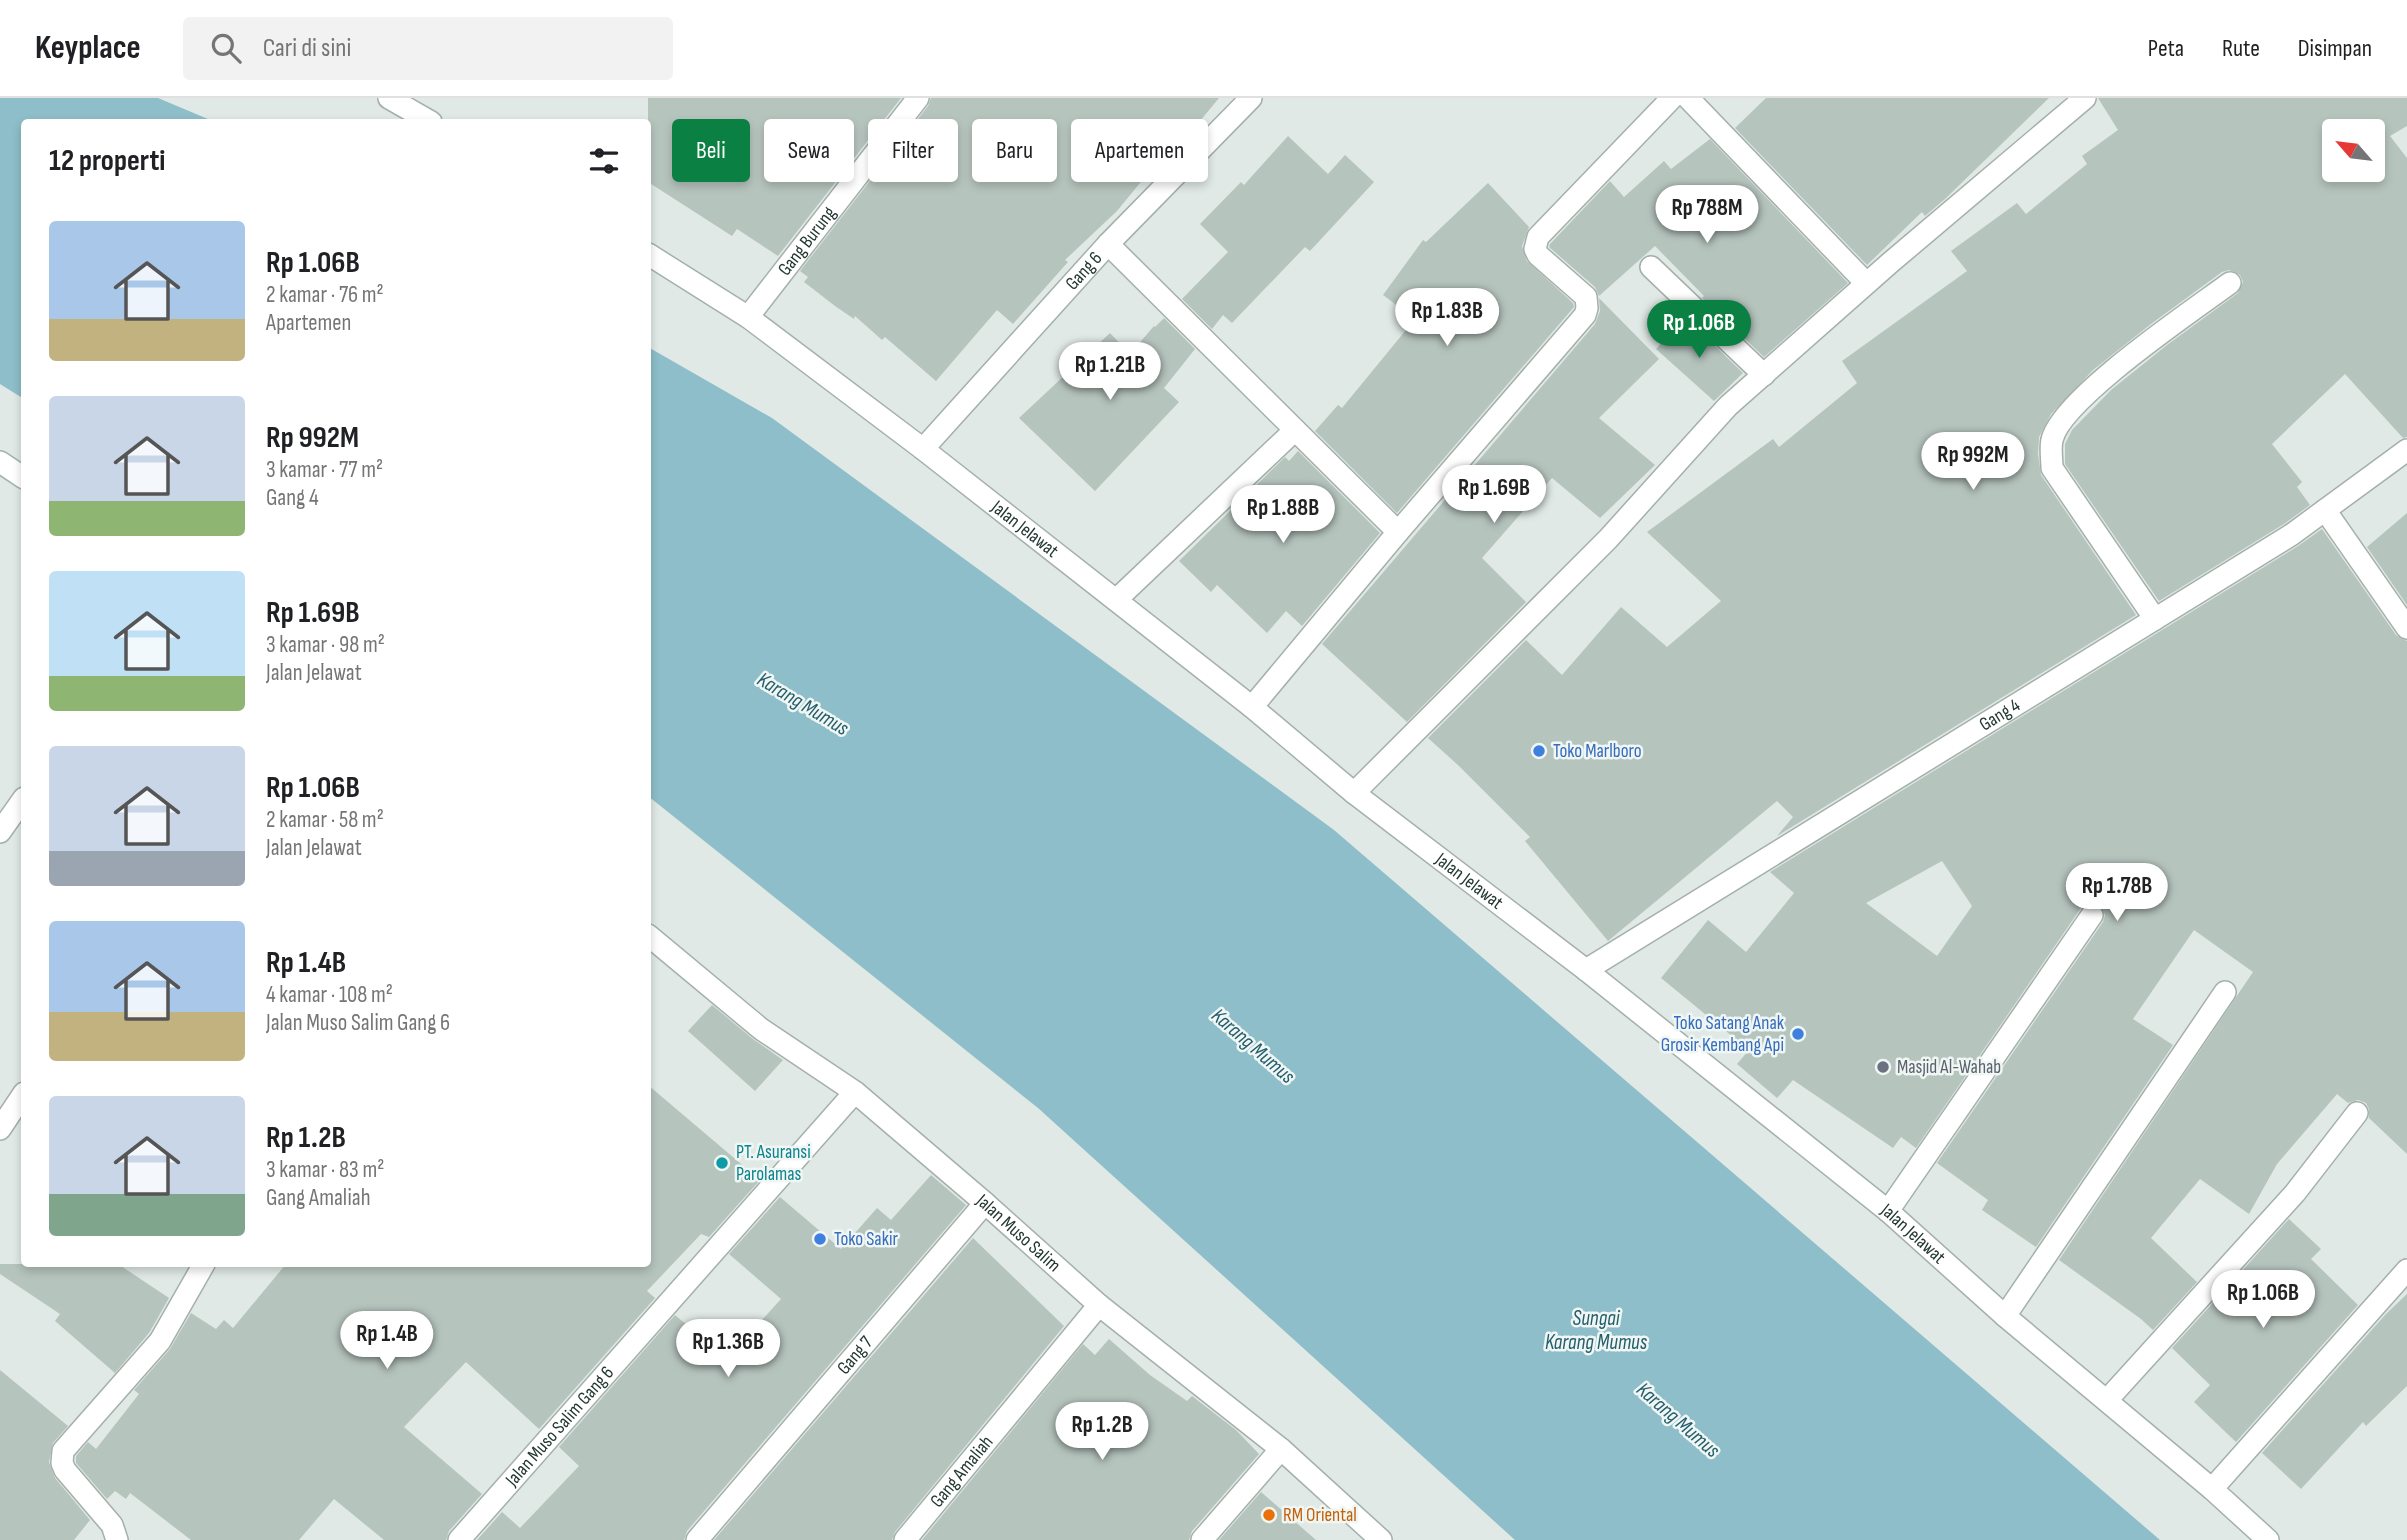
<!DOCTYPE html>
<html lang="id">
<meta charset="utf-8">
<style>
:root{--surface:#fff;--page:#f2f2f2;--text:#202124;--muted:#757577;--line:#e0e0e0;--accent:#0b8043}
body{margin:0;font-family:"Sofia Sans Condensed",sans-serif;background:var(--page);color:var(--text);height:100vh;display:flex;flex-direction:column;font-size:26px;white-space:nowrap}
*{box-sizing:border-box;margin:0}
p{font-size:23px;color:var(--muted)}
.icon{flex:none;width:38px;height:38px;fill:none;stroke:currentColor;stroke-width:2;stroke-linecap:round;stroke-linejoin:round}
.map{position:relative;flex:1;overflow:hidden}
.side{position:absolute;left:21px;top:21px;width:630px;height:1148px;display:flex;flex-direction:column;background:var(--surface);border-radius:7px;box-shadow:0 4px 10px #0003}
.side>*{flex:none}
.banner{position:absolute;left:672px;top:21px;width:665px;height:63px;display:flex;gap:14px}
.needle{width:46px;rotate:298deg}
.tools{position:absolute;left:2322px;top:21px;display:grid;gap:14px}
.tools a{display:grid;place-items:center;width:63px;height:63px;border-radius:7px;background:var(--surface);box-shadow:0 4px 10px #0003;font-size:35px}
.price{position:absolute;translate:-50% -60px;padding:0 16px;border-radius:24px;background:#fff;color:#222;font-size:23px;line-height:46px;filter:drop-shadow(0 2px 4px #0008)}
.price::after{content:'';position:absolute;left:50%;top:42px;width:21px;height:16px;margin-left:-10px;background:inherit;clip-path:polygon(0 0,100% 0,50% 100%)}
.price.on{background:var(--accent);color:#fff}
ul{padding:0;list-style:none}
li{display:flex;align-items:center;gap:21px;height:175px;padding:0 28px}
li span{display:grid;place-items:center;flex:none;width:196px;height:140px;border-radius:7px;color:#555}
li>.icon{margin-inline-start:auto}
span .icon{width:84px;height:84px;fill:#fffc;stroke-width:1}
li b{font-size:30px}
h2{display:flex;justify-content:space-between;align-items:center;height:84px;padding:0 28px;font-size:30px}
.chip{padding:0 24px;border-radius:7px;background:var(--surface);box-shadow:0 4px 10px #0003;font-size:24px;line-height:63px}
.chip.on{background:var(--accent);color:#fff}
header{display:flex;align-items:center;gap:42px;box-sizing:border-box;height:98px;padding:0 35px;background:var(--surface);border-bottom:2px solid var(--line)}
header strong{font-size:33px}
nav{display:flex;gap:38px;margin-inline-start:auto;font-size:24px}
.search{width:490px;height:63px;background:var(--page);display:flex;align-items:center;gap:18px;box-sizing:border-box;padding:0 24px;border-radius:7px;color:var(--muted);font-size:26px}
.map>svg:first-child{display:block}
.water{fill:#8ebec9}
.building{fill:#b6c4be;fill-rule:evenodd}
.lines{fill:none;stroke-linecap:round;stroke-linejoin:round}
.minor-casing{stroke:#a4b0ac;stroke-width:24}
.minor{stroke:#fff;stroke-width:21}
.shop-dot{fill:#3f7fe0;stroke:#f0f6f3;stroke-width:2.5}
.worship-dot{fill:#6b7280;stroke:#f0f6f3;stroke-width:2.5}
.culture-dot{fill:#0f9aa8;stroke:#f0f6f3;stroke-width:2.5}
.food-dot{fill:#e8710a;stroke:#f0f6f3;stroke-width:2.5}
.labels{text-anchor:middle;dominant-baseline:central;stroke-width:5;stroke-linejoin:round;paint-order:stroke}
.street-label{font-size:19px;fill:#233833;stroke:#f0f6f3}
.shop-label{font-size:19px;fill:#366cbe;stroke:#f0f6f3;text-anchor:start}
.worship-label{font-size:19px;fill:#5b616d;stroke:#f0f6f3;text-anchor:start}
.culture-label{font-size:19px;fill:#0d838f;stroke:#f0f6f3;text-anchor:start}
.food-label{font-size:19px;fill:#c56008;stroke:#f0f6f3;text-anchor:start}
.water-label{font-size:21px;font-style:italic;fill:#245e6d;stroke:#f0f6f3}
</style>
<header>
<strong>Keyplace</strong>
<div class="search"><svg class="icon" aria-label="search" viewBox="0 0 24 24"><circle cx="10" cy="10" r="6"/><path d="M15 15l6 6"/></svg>Cari di sini</div>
<nav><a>Peta</a><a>Rute</a><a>Disimpan</a></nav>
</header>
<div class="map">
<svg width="2407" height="1442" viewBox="0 0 2407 1442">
<rect width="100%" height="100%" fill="#e0e9e5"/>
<g class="water">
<path d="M0,0H158L215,24H24V301L0,286Z"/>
<path d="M648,249L772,320L1334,732L2160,1442H1515L1038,1010L648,698Z"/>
</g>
<g class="building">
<path d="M648,0H901L778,158L737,131L732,138L648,84Z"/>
<path d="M931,0H1219L1177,51L1172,46L1117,113L1065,162L1068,164L1013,226L997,212L936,283L885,239L882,242L855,218L854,221L835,208L804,184L808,179L800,173L928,8Z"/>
<path d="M1766,0H2049L1945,101L1925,118L1922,114L1867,167L1735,30Z"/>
<path d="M2098,0H2407V28L2390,38L2407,60V339L2403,340L2345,276L2272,346L2302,384L2297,389L2310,407L2284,426L2159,503L2065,366V346L2072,332L2111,292L2167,247L2238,195L2243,184L2240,177L2229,172L2222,174L2151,226L2093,272L2051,316L2039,339L2038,356L2041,377L2136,517L1777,738L1793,719L1777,703L1608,843L1525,743L1530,739L1459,668L1428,640L1526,542L1562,577L1621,509L1667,549L1721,503L1647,434L1773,341L1779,349L1857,285L1842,263L1967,173L1951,153L2017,105L2026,116L2087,66L2082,58L2118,32ZM2334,33H2373V72H2334Z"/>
<path d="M1288,38L1328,76L1345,57L1374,84L1310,153L1305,149L1232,225L1223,217L1212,231L1182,201L1228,154L1200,126L1241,84L1244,87Z"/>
<path d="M1710,41L1848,185L1764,259L1702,200L1704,198L1655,148L1599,198L1595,189L1549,149L1550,146L1610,83L1624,99L1664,63L1671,71Z"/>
<path d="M1488,85L1529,129L1522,148L1527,163L1573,205L1574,209L1397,415L1315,333L1338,307L1342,310L1415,221L1383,197L1423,142L1426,144Z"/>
<path d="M1599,200L1659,261L1599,320L1655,367L1600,420L1552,380L1482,460L1526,504L1407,624L1322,546L1595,226L1600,213Z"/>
<path d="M1685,219L1743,275L1714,303L1656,251Z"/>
<path d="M1164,220L1195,251L1164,290L1179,304L1095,393L1019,320L1110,235L1130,256L1154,228L1155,229Z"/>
<path d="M1298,353L1380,435L1302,528L1286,513L1267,535L1217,487L1211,494L1179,463L1285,359L1289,363Z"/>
<path d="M2407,415V507L2367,449Z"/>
<path d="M2322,431L2396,537L2407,543V1056L2369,1020V1011L2366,1005L2358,1002L2348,1005L2337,996L2277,1066L2249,1116L2200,1081L2151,1140L2197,1184L2153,1232L2141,1221L2059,1162L2253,874L2194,832L2133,921L2173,947L2036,1149L1982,1112L1988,1102L1937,1065L2103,824L2105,817L2100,807L2092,804L2081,810L1916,1050L1901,1039L1893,1050L1793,982L1777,1000L1737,966L1749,952L1661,880L1708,822L1746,854L1794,795L1770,774L2298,448ZM1942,763L1972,808L1937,858L1866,805Z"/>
<path d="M712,907L753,941L783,962L755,993L688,933Z"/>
<path d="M648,987L760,1082L709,1139L701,1136L647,1193L655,1200L539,1331L466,1264L404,1329L482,1396L449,1433L446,1442H384L334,1401L299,1442H191L130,1395L126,1401L115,1393L107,1401L76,1365V1358L88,1344L96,1351L139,1296L134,1292L170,1251L191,1215L216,1231L224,1222L233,1230L286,1166H648Z"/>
<path d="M931,1077L966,1107L687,1433L684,1442H477L502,1414L520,1430L579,1368L559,1349L675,1217L727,1261L781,1201L729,1156L780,1099L841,1151L877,1110L891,1122Z"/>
<path d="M2289,1121L2321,1151L2311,1161L2358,1207L2236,1344L2194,1304L2210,1287L2172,1250Z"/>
<path d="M973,1140L1064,1228L895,1434L892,1442H714Z"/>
<path d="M0,1166H118L169,1200L149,1235L115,1275L55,1223L60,1216L0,1176Z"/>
<path d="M2407,1196V1288L2366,1328L2363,1324L2301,1391L2262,1355L2386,1216Z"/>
<path d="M1109,1241L1150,1277L1187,1303L1192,1298L1236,1332L1259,1356L1192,1433L1189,1442H922L1083,1246L1095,1257Z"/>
<path d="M0,1272L68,1328L53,1345L49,1364L55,1380L90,1422L74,1442H0Z"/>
<path d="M1261,1394L1316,1442H1219Z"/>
</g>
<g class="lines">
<g class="minor-casing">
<g id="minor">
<path d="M389,0L431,24"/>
<path d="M1688,0L1866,185"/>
<path d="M1108,146L1398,434"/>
<path id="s1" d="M648,156L748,219L923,351L1252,609L1354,695L1586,872L1888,1113L2005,1218L2212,1391L2268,1442"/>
<path d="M1651,169L1764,277"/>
<path id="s2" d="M748,219L918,0"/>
<path id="s3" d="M923,351L1108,146L1251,0"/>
<path d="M0,364L24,380"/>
<path d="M2325,412L2407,530"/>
<path d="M1116,502L1295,332"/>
<path d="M2155,521L2052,370C2052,362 2050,350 2052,342C2061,301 2192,213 2230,185"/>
<path d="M1252,609L1398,434L1585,217L1587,210L1586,199L1538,157L1535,151L1538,139L1672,0"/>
<path d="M1354,695L1608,441L1728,308L1891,164L2085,0"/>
<path d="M0,734L24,700"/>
<path id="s4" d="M648,837L761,931L855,994L985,1105L1099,1207L1281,1351L1381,1442"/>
<path id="s5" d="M1586,872L2291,437L2407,352"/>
<path d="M0,1031L24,995"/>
<path d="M1888,1113L2092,817"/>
<path d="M2005,1218L2225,894"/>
<path d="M2108,1301L2295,1095L2357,1015"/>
<path d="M2212,1391L2407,1172"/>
<path d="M117,1442L112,1427L65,1372L62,1365L63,1353L160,1243L204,1166"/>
<path id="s6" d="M459,1442L855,994"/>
<path id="s7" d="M697,1442L985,1105"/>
<path id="s8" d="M905,1442L1099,1207"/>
<path d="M1202,1442L1281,1351"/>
</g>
</g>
<use href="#minor" class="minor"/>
</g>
<g class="shop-dot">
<circle cx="1539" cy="653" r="7"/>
<circle cx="1798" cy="936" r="7"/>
<circle cx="820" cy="1141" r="7"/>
</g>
<circle class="worship-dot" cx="1883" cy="969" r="7"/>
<circle class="culture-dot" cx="722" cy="1065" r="7"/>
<circle class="food-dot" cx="1269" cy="1417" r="7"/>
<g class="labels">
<g class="street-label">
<text stroke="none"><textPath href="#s2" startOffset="96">Gang Burung</textPath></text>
<text stroke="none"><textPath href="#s3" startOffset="240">Gang 6</textPath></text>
<text stroke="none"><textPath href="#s1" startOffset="467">Jalan Jelawat</textPath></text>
<text stroke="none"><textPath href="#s5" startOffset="486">Gang 4</textPath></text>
<text stroke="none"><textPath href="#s1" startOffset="1034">Jalan Jelawat</textPath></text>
<text stroke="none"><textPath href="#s4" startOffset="476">Jalan Muso Salim</textPath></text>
<text stroke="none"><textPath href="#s1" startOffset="1601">Jalan Jelawat</textPath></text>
<text stroke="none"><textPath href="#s7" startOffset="243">Gang 7</textPath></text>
<text stroke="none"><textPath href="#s6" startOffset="152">Jalan Muso Salim Gang 6</textPath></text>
<text stroke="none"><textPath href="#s8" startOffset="89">Gang Amaliah</textPath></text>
</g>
<g class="shop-label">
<text x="1553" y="653">Toko Marlboro</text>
<text x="1784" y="925" text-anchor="end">Toko Satang Anak<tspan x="1784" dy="22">Grosir Kembang Api</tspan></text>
<text x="834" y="1141">Toko Sakir</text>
</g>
<g class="worship-label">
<text x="1897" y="969">Masjid Al-Wahab</text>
</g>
<g class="culture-label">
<text x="736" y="1054">PT. Asuransi<tspan x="736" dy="22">Parolamas</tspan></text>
</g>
<g class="food-label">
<text x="1283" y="1417">RM Oriental</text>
</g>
<g class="water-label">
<text transform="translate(803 606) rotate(31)">Karang Mumus</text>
<text transform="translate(1253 948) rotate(41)">Karang Mumus</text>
<text x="1596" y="1220">Sungai<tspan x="1596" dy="24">Karang Mumus</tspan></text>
<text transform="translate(1678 1322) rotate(41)">Karang Mumus</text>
</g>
</g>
</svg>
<div class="tools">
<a><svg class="needle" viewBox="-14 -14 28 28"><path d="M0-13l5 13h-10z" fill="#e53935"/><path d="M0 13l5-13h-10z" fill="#757577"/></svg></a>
</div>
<b class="price" style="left:1707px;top:147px">Rp 788M</b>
<b class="price" style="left:1447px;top:250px">Rp 1.83B</b>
<b class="price on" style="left:1699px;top:262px">Rp 1.06B</b>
<b class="price" style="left:1110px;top:304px">Rp 1.21B</b>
<b class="price" style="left:1973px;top:394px">Rp 992M</b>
<b class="price" style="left:1494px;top:427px">Rp 1.69B</b>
<b class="price" style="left:1283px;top:447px">Rp 1.88B</b>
<b class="price" style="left:2117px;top:825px">Rp 1.78B</b>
<b class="price" style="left:2263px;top:1232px">Rp 1.06B</b>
<b class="price" style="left:387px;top:1273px">Rp 1.4B</b>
<b class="price" style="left:728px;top:1281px">Rp 1.36B</b>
<b class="price" style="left:1102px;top:1364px">Rp 1.2B</b>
<div class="banner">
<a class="chip on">Beli</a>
<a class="chip">Sewa</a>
<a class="chip">Filter</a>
<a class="chip">Baru</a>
<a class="chip">Apartemen</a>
</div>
<section class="side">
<h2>12 properti<svg class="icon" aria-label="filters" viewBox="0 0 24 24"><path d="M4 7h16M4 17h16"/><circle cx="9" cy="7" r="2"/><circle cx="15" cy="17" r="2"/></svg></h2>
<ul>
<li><span style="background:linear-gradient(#a9c7e8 70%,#c2b280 0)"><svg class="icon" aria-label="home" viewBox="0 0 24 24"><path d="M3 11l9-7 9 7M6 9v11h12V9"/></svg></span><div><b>Rp 1.06B</b><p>2 kamar · 76 m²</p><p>Apartemen</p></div></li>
<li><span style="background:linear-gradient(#c9d6e8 75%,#8fb573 0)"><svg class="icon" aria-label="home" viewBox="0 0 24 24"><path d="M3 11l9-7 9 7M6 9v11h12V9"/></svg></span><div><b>Rp 992M</b><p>3 kamar · 77 m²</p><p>Gang 4</p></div></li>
<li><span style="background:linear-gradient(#bfe0f5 75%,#8fb573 0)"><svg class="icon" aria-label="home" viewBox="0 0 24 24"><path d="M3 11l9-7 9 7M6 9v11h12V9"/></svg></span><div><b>Rp 1.69B</b><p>3 kamar · 98 m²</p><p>Jalan Jelawat</p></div></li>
<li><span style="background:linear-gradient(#c9d6e8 75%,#9aa5b1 0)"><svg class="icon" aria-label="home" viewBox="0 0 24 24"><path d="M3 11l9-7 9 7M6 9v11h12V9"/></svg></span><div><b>Rp 1.06B</b><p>2 kamar · 58 m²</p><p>Jalan Jelawat</p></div></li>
<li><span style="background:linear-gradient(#a9c7e8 65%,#c2b280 0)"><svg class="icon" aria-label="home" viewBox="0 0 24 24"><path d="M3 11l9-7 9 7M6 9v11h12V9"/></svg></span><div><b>Rp 1.4B</b><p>4 kamar · 108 m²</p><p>Jalan Muso Salim Gang 6</p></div></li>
<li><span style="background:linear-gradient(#c9d6e8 70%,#7fa58c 0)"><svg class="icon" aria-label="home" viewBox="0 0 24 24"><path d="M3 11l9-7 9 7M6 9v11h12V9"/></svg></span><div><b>Rp 1.2B</b><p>3 kamar · 83 m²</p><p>Gang Amaliah</p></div></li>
</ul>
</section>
</div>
